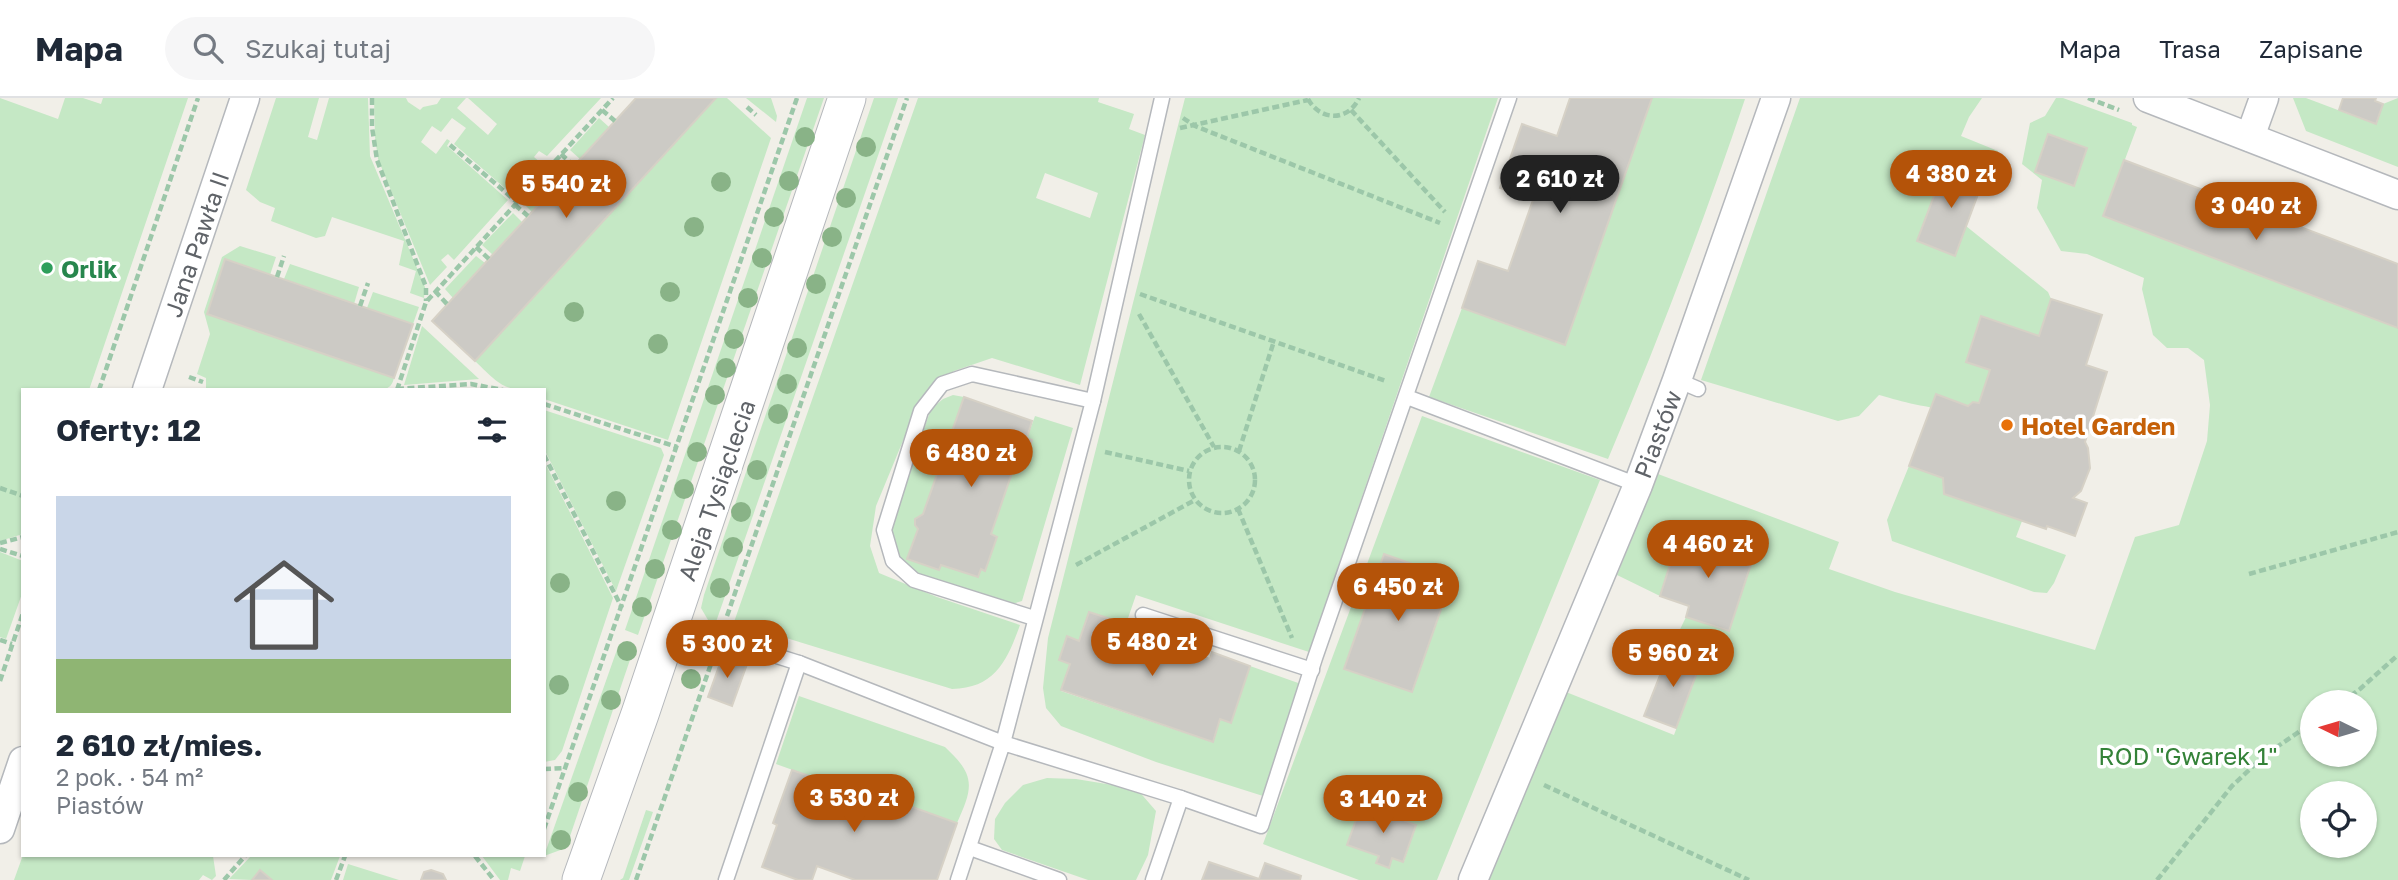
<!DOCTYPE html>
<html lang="pl">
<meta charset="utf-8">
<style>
:root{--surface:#fff;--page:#f6f6f7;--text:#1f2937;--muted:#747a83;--line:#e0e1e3;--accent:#b45309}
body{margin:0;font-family:"Golos Text",sans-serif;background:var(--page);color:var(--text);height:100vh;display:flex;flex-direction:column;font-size:26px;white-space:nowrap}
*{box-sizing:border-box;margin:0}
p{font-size:23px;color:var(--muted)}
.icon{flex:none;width:38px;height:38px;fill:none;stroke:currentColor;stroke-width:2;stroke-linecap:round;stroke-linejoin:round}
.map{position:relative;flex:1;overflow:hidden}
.panel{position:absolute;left:21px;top:290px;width:525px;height:469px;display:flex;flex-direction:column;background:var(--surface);border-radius:0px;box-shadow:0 2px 5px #0004}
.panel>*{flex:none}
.needle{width:46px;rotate:275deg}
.fabs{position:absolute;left:2300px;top:592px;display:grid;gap:14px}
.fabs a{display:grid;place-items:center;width:77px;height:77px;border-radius:50%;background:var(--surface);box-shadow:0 2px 5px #0004;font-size:35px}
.price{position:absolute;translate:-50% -60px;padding:0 16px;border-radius:24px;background:var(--accent);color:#fff;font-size:23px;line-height:46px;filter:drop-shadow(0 2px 4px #0008)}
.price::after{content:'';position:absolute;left:50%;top:42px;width:21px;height:16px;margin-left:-10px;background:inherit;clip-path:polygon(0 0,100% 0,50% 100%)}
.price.on{background:#222;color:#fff}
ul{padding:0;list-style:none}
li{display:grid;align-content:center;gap:14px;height:371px;padding:0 35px}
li+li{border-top:2px solid var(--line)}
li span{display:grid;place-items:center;height:217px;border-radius:0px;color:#555}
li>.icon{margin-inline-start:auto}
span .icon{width:126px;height:126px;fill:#fffc;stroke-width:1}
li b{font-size:30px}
h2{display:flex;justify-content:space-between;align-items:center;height:84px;padding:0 35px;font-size:30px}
header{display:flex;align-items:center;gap:42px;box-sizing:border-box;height:98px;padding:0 35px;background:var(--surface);border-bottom:2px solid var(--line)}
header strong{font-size:33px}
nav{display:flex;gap:38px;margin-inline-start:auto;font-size:24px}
.search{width:490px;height:63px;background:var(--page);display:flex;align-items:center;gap:18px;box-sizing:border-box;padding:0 24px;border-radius:38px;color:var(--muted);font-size:26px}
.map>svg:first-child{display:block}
.green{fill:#c5e8c5;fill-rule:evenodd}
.building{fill:#cccac5;stroke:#d6d1c6;stroke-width:2}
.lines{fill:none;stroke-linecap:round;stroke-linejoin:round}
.service-casing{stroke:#b5b8bc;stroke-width:17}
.minor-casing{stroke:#b5b8bc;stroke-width:31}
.tertiary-casing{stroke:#b5b8bc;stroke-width:39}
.path{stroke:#9cc7a9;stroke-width:4.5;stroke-dasharray:7 3.5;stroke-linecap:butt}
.service{stroke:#fff;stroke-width:14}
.minor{stroke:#fff;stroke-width:28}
.tertiary{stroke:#fff;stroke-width:37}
.tree{fill:#89b387}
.leisure-dot{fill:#2e9e5b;stroke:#fff;stroke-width:2.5}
.food-dot{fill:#e8710a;stroke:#fff;stroke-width:2.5}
.labels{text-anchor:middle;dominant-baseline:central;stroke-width:7;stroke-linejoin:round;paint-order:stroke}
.street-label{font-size:24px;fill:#5f6368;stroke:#fff}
.leisure-label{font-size:24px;font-weight:bold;fill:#27864d;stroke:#fff;text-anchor:start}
.food-label{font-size:24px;font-weight:bold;fill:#c56008;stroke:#fff;text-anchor:start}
.park-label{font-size:24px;fill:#348238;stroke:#fff}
</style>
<header>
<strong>Mapa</strong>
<div class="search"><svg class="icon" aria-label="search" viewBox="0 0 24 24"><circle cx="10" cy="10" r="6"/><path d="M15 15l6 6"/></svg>Szukaj tutaj</div>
<nav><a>Mapa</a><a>Trasa</a><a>Zapisane</a></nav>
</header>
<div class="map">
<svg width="2398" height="782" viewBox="0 0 2398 782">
<rect width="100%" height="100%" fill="#f1efe8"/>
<g class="green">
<path d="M0,0L58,21L65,0H83L101,6L103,0H188L89,292H23V436L0,443Z"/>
<path d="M276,0H319L308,39L317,42L329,0H368L370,58L425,189L424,200L410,195L416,173L399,167L404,143L332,119L325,138L316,140L271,123L275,110L260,104L246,92Z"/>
<path d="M374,0H406L408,4L420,12L423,9L437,6L441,0H466L457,10L488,37L497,26L468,0H601L547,58L539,53L534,59L541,65L513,97L454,46L466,30L452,20L441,34L432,28L421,44L436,56L447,41L450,43L447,48L508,102L454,162L448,156L441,162L447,169L430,187L378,61L375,39Z"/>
<path d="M716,0H727L771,40L668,342L544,301V292C503,292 504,291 475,263Z"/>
<path d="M746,0H771L777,18L776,24Z"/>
<path d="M807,0H824L638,537L625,532Z"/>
<path d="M874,0H898L716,524L708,522L701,510L704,497Z"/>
<path d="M918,0H1099L1098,4L1134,16L1129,31L1145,37L1080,287L992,260L954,273L919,304L876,408L870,448L879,475L937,499L1020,527C1007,563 995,590 952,591L734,524ZM1045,75L1098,95L1090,120L1036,100Z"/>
<path d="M1185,0H1498L1309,554L1136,497L1126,526L1089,514L1079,543L1067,539L1059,561L1070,566L1061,593L1212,644L1221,621L1250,568L1301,586L1263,698L1156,664L1061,628L1046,610L1043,590L1048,540Z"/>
<path d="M1652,0L1745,1C1704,123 1658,243 1608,361L1429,299L1462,210L1565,247Z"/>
<path d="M1800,0H1982L1969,19L1961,38L1998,53L1984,80L1946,66L1917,143L1966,128L2048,194L2051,201L2039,238L1981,219L1966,263L1990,272L1979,305L1973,304C1955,320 1901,303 1879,297L1859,318L1838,323L1701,282Z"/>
<path d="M2056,0H2063L2132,25V27L2137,29L2104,118L2398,230V782H1487L1566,594L1674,637L1701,564L1670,552L1686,519L1729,533L1754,453L1715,440L1712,449L1679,439L1660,498L1617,477L1658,376L1839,444L1829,471L1895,494L2095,552L2135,439L2179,427L2207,343L2210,307L2204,262L2188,250H2167L2153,237L2142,191L2144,180L2087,156L2061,153L2037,110L2042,82L2022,66L2030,25L2045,18ZM2312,604H2364V656H2312ZM2312,695H2364V747H2312Z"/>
<path d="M2293,0H2306L2375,26L2383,6L2398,0V69L2306,33Z"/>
<path d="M599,20L609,29L580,61L570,52Z"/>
<path d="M560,62L571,71L532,114L522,104Z"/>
<path d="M513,115L522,124L493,157L482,147Z"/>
<path d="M240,148L276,159L270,177L225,161L207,216L394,280C391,292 385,291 374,292H206V280L197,276L210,236L204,214L222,159Z"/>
<path d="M476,158L485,165L453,200L445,191Z"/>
<path d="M290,166L359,189L354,206L284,181Z"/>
<path d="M373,194L419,209L413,226L367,210Z"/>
<path d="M422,228L479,281L404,287Z"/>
<path d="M953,297L964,299L923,416L915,421V427L918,431L908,461L939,472L941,467L977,479L981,471L985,472L997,439L991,436L1013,372L1020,374L1032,342L1027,340L1035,318L1073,330L1022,503L1012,506L911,474L901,464L888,432L931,311L943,301Z"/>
<path d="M544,312L661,350L664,357L616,493L544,351Z"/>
<path d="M1422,318L1600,382L1437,782H1359L1263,746ZM1384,456L1452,480L1411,594L1344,570ZM1396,709L1409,713L1405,723L1416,728L1404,763L1392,760L1388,770L1376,765Z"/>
<path d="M544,363L613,500L562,653L555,662L544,664Z"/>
<path d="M1909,368L1943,380L1945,396L2022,423L2016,439L2066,457L2054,485L2047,495L2034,494L1892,443L1887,422Z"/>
<path d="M0,454L23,463V493L6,541L0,539Z"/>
<path d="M619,546L633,553L566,750L544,758Z"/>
<path d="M799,598L945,649C975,677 974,688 957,725L828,679L826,684L776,666Z"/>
<path d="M1047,680L1076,681L1137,691L1156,713L1148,757L1136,782H1088L1002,752L994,741L995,721L1005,705L1023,687Z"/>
<path d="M646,712L653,714L629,782H620L623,780Z"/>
<path d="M23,757L213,758L216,778L212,782L203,777L199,782H14Z"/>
<path d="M251,758H340L331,782H272L261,772L252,782L229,781Z"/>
<path d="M482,758H525L520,773L511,770L508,782H500Z"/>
<path d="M348,766L399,782H343Z"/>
</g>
<g class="building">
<path d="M636,0H716L475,263L432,223Z"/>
<path d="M1570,0H1652L1565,247L1462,210L1478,163L1508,173L1533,102L1500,90L1522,26L1557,38Z"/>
<path d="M2343,0H2376L2375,3L2383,6L2376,26L2339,12Z"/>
<path d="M2048,36L2087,50L2074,88L2035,74Z"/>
<path d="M2124,62L2398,166V230L2103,118Z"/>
<path d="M1946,66L1984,80L1955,158L1917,143Z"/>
<path d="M225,161L413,226L394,280L207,216Z"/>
<path d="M2051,201L2102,217L2086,267L2107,274L2085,344L2088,350L2090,370L2081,393L2073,400L2087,405L2075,438L2047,428L2046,431L1944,396L1943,380L1909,368L1936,296L1968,308L1973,304L1979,305L1990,272L1966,264L1981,218L2039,238Z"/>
<path d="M964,299L1032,323L1027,340L1032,342L1020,374L1013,372L991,436L997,439L985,473L981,471L978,479L941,467L939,472L907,461L918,431L915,427V421L923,416Z"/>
<path d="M1679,438L1712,449L1715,440L1755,454L1729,533L1686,519L1689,508L1660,498Z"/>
<path d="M1384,456L1452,480L1412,594L1344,571Z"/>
<path d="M1089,514L1126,526L1124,532L1210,561L1212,554L1250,568L1231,625L1220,621L1213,644L1061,592L1070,566L1059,562L1067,538L1079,543Z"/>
<path d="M1670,552L1701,564L1676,630L1644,618Z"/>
<path d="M723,557L747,566L732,608L708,599Z"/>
<path d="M792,672L826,684L827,678L957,725L937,782H855L817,768L812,782H798L762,769L777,727L773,725Z"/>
<path d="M1361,708L1392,719L1396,709L1409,713L1405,723L1416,727L1403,764L1392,760L1389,770L1376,765L1379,758L1347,747Z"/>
<path d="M1209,764L1259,781L1265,765L1301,778L1300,782H1202Z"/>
<path d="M260,772L272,782H252Z"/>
<path d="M431,772L443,776L446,782H421L424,774Z"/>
</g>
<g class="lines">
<g class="service-casing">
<g id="service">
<path d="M1677,282L1698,291"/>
<path d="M1407,299L1638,387"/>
<path d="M1143,517L1312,572"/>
<path d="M1034,520L914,482L893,463L884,432L921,313L942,286L972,276L1093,303"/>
<path d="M672,525L799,565L1003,645L1093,303L1162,0"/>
<path d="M970,750L1059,782"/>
<path d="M726,782L799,565"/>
<path d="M958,782L1003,645L1181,700L1261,728L1315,560L1509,0"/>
<path d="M1153,782L1181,700"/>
</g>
</g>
<g class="minor-casing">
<g id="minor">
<path d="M2148,0L2398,97"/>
<path d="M2250,39L2264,0"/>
<path d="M147,292L245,0"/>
<path d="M0,731L23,663"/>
<path d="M1473,782L1638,387L1677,282L1776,0"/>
</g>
</g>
<g class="tertiary-casing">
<path id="tertiary" d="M581,782L640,616L847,0"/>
</g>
<g class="path">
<path d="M372,0V29L377,62L426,189V203"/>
<path d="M2088,0L2119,12"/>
<path d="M1308,1C1320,23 1348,24 1359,0"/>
<path d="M747,9L756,17"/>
<path d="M602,12L615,23"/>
<path d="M1351,12L1445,114"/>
<path d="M1183,20L1195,28L1440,125"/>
<path d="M1180,30L1308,2"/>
<path d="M450,47L517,104"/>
<path d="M561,56L574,68"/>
<path d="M515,107L528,118"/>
<path d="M476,149L489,161"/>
<path d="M277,179L284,158"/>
<path d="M435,193L447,206"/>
<path d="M1140,196L1386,283"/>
<path d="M360,208L368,185"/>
<path d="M1139,216L1214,349"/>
<path d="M189,279L203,284"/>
<path d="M397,291L471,286L503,292"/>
<path d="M99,292L198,0"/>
<path d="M397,292L426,204L613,0"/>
<path d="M544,306L677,349"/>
<circle cx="1222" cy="382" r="33"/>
<path d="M1239,353L1274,243"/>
<path d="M1105,354L1189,373"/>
<path d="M544,357L622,510"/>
<path d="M0,390L23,398"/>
<path d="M1238,411L1292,540"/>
<path d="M0,445L23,439"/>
<path d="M0,451L23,458"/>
<path d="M1076,467L1195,402"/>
<path d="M2249,476L2398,434"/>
<path d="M727,518L907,0"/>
<path d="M0,542L12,546"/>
<path d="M0,583L23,515"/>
<path d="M2342,604L2360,591L2398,557"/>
<path d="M544,671L565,670"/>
<path d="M1544,687L1749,782"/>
<path d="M544,731L797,0"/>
<path d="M475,758L494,782"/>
<path d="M224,782L245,758"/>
<path d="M336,782L345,758"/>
<path d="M636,782L712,563"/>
<path d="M2157,782L2232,688L2265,657L2312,625"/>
</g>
<use href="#service" class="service"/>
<use href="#minor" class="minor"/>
<use href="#tertiary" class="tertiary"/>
</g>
<g class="tree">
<circle cx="805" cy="39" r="10"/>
<circle cx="866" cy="49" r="10"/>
<circle cx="789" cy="83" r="10"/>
<circle cx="721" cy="84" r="10"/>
<circle cx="846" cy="100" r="10"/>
<circle cx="774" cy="119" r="10"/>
<circle cx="694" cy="129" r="10"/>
<circle cx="832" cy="139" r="10"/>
<circle cx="762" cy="160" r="10"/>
<circle cx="816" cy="186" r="10"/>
<circle cx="670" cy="194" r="10"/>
<circle cx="748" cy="200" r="10"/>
<circle cx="574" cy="214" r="10"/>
<circle cx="734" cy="241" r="10"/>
<circle cx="658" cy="246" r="10"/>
<circle cx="797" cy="250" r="10"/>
<circle cx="726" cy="270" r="10"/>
<circle cx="787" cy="286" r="10"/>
<circle cx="715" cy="297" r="10"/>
<circle cx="778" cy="316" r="10"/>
<circle cx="697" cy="354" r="10"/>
<circle cx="757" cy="372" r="10"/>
<circle cx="684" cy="391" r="10"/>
<circle cx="616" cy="403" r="10"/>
<circle cx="741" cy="414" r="10"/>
<circle cx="672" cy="432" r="10"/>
<circle cx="733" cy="449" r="10"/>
<circle cx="655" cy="471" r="10"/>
<circle cx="560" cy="485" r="10"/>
<circle cx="720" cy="490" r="10"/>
<circle cx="642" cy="509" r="10"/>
<circle cx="627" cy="553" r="10"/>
<circle cx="691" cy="581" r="10"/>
<circle cx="559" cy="587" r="10"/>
<circle cx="611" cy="602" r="10"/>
<circle cx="578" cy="694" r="10"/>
<circle cx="561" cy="742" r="10"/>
</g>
<circle class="leisure-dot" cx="47" cy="170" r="7"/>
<circle class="food-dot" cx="2007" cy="327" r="7"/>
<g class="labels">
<g class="street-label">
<text transform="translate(196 146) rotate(-71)">Jana Pawła II</text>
<text transform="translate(1657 336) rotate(-69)">Piastów</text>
<text transform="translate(716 392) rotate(-71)">Aleja Tysiąclecia</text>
</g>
<g class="leisure-label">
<text x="61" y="170">Orlik</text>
</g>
<g class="food-label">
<text x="2021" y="327">Hotel Garden</text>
</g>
<g class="park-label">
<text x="2188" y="657">ROD "Gwarek 1"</text>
</g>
</g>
</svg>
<div class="fabs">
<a><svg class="needle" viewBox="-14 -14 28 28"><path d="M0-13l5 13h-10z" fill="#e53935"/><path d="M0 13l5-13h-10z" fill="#747a83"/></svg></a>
<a><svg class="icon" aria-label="locate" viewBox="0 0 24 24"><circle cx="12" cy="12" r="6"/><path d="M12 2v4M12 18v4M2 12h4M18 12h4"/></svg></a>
</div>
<b class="price" style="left:1951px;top:112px">4 380 zł</b>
<b class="price on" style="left:1560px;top:117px">2 610 zł</b>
<b class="price" style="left:566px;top:122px">5 540 zł</b>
<b class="price" style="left:2256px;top:144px">3 040 zł</b>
<b class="price" style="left:971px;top:391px">6 480 zł</b>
<b class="price" style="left:1708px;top:482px">4 460 zł</b>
<b class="price" style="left:1398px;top:525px">6 450 zł</b>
<b class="price" style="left:1152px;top:580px">5 480 zł</b>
<b class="price" style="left:727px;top:582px">5 300 zł</b>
<b class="price" style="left:1673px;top:591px">5 960 zł</b>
<b class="price" style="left:854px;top:736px">3 530 zł</b>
<b class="price" style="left:1383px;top:737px">3 140 zł</b>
<section class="panel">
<h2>Oferty: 12<svg class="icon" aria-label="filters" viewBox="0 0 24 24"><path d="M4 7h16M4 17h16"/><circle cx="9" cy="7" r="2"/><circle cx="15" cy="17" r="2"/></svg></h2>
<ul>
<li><span style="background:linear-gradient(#c9d6e8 75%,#8fb573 0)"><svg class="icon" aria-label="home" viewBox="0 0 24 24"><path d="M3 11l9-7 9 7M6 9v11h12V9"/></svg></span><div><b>2 610 zł/mies.</b><p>2 pok. · 54 m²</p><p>Piastów</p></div></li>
</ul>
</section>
</div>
